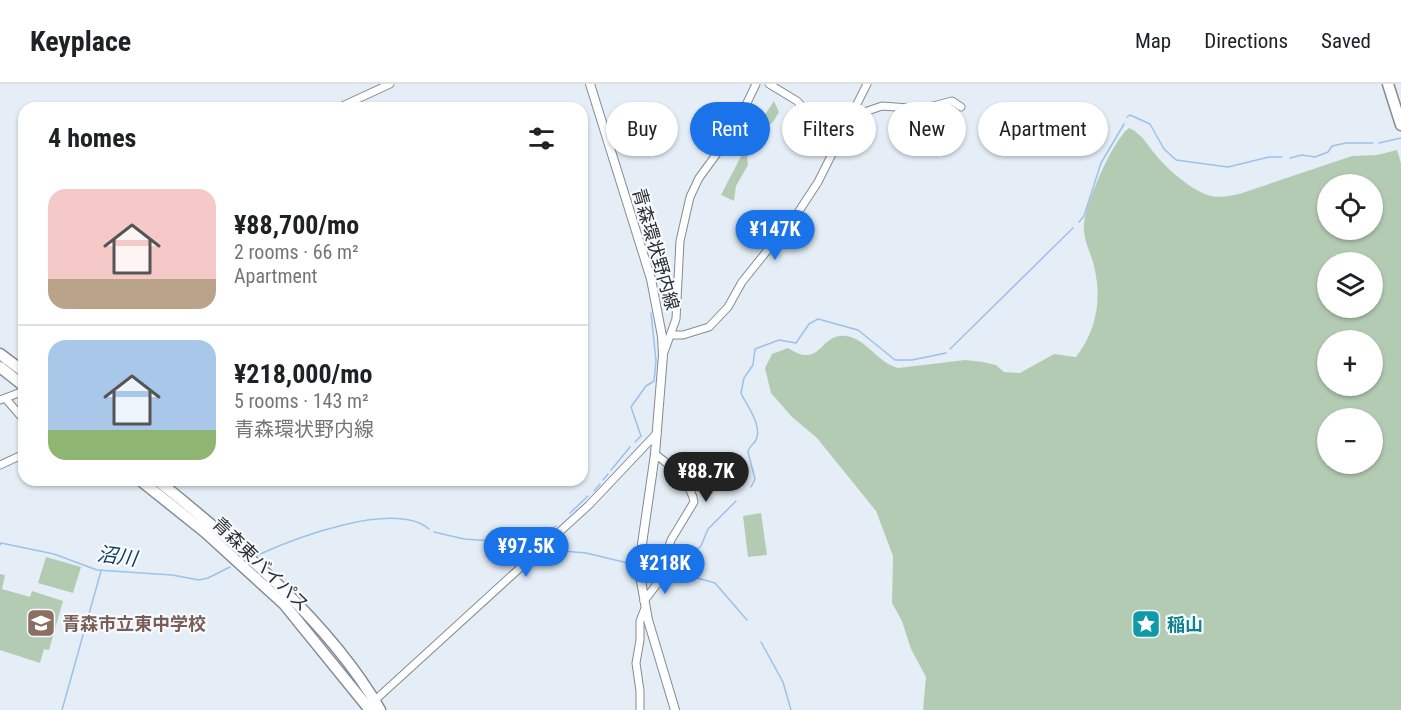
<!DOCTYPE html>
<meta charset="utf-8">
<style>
:root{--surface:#fff;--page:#f2f2f2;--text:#202124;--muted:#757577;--line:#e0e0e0;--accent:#1a73e8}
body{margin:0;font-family:"Roboto Condensed","Noto Sans JP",sans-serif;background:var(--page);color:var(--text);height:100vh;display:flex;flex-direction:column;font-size:22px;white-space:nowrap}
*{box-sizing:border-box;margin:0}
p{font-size:20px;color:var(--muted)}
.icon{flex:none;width:33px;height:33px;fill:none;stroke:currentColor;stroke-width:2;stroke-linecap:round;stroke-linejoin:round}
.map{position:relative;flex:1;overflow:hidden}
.side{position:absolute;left:18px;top:18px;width:570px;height:384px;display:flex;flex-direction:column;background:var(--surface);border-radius:18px;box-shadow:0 2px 4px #0004}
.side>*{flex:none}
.hud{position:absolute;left:606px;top:18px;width:570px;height:54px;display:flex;gap:12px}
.fabs{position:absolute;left:1317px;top:90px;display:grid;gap:12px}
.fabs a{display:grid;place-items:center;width:66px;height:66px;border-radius:50%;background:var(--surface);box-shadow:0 2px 4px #0004;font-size:30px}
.price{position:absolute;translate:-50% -51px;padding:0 14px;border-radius:21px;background:var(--accent);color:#fff;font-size:20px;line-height:39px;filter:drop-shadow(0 2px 3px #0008)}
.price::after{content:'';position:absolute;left:50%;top:36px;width:18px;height:14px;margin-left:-9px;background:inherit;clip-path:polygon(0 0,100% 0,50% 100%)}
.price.selected{background:#222;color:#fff}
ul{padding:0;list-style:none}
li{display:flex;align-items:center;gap:18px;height:150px;padding:0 30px}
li+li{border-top:2px solid var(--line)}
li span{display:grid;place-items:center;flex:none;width:168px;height:120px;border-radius:18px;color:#555}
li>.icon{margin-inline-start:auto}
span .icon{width:72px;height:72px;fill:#fffc;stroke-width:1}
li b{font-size:26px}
h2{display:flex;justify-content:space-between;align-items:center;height:72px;padding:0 30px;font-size:26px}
.tag{padding:0 21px;border-radius:27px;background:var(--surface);box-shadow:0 2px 4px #0004;font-size:21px;line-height:54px}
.tag.selected{background:var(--accent);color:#fff}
header{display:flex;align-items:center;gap:36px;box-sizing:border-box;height:84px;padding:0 30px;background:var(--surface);border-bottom:2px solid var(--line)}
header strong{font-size:28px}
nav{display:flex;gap:33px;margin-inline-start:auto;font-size:21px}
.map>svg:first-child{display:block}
.green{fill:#b4cbb3;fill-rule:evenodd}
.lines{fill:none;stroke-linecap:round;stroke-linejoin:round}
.stream{stroke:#9bc2ea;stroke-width:1.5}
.minor-casing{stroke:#838b94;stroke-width:9}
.major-casing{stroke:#838b94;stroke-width:10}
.highway-casing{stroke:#838b94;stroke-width:13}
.minor{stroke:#fff;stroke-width:7}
.major{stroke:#fff;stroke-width:8}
.highway{stroke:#fff;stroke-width:10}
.labels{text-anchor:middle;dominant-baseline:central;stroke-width:4.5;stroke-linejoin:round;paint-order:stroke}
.street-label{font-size:18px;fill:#292d30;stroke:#f7fafe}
.education-label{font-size:18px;font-weight:bold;fill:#785e54;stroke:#f7fafe;text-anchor:start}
.culture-label{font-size:18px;font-weight:bold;fill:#0d838f;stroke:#f7fafe;text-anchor:start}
.water-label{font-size:20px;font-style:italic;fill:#0e3a5f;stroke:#f7fafe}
</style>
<header>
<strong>Keyplace</strong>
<nav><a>Map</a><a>Directions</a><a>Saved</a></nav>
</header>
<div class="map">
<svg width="1401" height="626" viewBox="0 0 1401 626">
<rect width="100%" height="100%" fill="#e5eef7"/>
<g class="green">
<path d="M774,17L779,28L773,38L763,46L747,73L748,81L736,102L734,117L721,111L755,45Z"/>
<path d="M1129,44C1141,49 1146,59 1155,70C1166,84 1193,108 1211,112C1221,114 1229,112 1239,110L1352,72L1377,71L1397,66L1401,79V626H923L926,593L911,565L902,537L892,519L893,472L876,427L817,354L792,333L771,309L765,284L772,270L788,264C822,286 819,249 846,252C867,255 878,279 898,284L965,276L983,278L996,281L1004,288L1020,289L1054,270L1076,273C1095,249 1102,218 1095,187C1093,173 1085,161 1084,147C1081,128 1113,55 1129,44ZM1328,100H1372V146H1328ZM1328,178H1372V224H1328ZM1328,256H1372V302H1328ZM1328,334H1372V380H1328Z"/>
<path d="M761,429L767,471L748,473L743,432Z"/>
<path d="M46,473L81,483L73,509L38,499Z"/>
<path d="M0,490L5,491L2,505L30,513L32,507L63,517L49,566L44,565L40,579L0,566Z"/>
</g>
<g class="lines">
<g class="stream">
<path d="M1127,33L1130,31L1150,40L1164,65L1176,76L1228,83L1269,73H1282"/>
<path d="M1379,59L1401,54"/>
<path d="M1290,74L1302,71L1315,73L1328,68L1332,62L1346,59H1373"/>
<path d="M1079,138L1084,132L1101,79L1124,40"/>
<path d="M950,265L1073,144"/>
<path d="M635,358L641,352L631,323L646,302L654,297L656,277L651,229"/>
<path d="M611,386L630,363"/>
<path d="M603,396L608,390"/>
<path d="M751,403L755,395L748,368C749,362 753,361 756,356C763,341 746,321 741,309L744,294L753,281L755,265L779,256L796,259L809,240L818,235L858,246L895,276H912L946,269"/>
<path d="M594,407L600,400"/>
<path d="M570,429L588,412"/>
<path d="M434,448L464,455L533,460"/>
<path d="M533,459L556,442"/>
<path d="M0,461L1,459L54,470L97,486L172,491L199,496L208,494L230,483"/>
<path d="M552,466L586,469L636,481"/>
<path d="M258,471C295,454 394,416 429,445"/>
<path d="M647,483L660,484"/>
<path d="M665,485L715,499L747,536"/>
<path d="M670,485L678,486L683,483L688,473L701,462L708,445L736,417"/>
<path d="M761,558L783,598L791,626"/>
<path d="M62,626L101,487"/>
</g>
<g class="minor-casing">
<g id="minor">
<path d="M769,0L797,17L813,34L839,52"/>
<path d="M338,24L390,0"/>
<path d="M853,32L882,22L922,25L952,17L961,23"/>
<path d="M672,251H683L709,243L728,223L742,198L799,127L818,98L867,0"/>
<path d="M663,271L676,235L680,157L690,113L699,94L721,64L727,43L745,23L756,0"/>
<path d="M6,315L24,336"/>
<path d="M0,316L24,307"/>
<path d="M0,381L24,370"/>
<path d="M644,517L657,500L671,456L694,418C691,399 670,381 655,370"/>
<path d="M373,618L589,421L657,349"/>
<path d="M640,626V607L636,579L640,556V537L645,524"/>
</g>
</g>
<g class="major-casing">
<path id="major" d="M590,0L651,195L662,252L663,271L655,370L642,460L641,497L648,536L675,626"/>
</g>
<g class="highway-casing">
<g id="highway">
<path d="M1388,0L1401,41"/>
<path d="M0,270L24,288"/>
<path d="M0,283L24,302"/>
<path d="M140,396L205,448L284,520L370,626"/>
<path d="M157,396C235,459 330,538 380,626"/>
</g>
</g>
<use href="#minor" class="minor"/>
<use href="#major" class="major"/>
<use href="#highway" class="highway"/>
</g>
<defs>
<g id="school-square" transform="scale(1.5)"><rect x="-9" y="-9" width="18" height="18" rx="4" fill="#8d6e63" stroke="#f7fafe"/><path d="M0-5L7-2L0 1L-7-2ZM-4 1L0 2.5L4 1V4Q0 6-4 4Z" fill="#fff"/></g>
<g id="sight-square" transform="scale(1.5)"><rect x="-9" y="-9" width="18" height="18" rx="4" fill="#0f9aa8" stroke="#f7fafe"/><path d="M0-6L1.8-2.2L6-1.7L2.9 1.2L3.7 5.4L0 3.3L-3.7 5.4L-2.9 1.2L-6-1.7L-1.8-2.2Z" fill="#fff"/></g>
</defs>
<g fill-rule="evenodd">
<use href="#school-square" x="41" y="539"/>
<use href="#sight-square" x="1146" y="540"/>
</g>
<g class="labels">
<g class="street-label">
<text transform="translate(656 165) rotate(74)">青森環状野内線</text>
<text transform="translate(261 480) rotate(44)">青森東バイパス</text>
</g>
<g class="education-label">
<text x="62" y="539">青森市立東中学校</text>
</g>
<g class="culture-label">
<text x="1167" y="540">稲山</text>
</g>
<g class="water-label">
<text transform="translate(117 472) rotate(8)">沼川</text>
</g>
</g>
</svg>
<div class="fabs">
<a><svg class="icon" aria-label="locate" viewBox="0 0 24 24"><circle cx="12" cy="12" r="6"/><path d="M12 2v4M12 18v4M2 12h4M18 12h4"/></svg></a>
<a><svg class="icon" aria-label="layers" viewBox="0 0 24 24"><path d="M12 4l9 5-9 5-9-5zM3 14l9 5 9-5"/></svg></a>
<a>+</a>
<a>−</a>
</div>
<b class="price" style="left:775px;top:177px">¥147K</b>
<b class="price selected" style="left:706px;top:419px">¥88.7K</b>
<b class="price" style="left:526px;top:494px">¥97.5K</b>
<b class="price" style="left:665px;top:511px">¥218K</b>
<div class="hud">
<a class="tag">Buy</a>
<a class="tag selected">Rent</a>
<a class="tag">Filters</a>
<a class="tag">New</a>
<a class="tag">Apartment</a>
</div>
<section class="side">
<h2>4 homes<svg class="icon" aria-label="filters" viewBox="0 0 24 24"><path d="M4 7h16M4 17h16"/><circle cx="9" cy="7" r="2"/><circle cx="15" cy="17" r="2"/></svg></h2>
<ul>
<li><span style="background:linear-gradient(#f6c9c9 75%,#b9a48a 0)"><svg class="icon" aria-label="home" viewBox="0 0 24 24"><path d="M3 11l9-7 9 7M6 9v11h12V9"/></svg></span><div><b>¥88,700/mo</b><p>2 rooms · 66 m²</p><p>Apartment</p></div></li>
<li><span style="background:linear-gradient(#a9c7e8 75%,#8fb573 0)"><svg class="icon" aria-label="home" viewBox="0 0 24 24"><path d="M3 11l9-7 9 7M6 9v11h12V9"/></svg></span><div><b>¥218,000/mo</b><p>5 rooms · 143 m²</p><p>青森環状野内線</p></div></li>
</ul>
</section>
</div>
